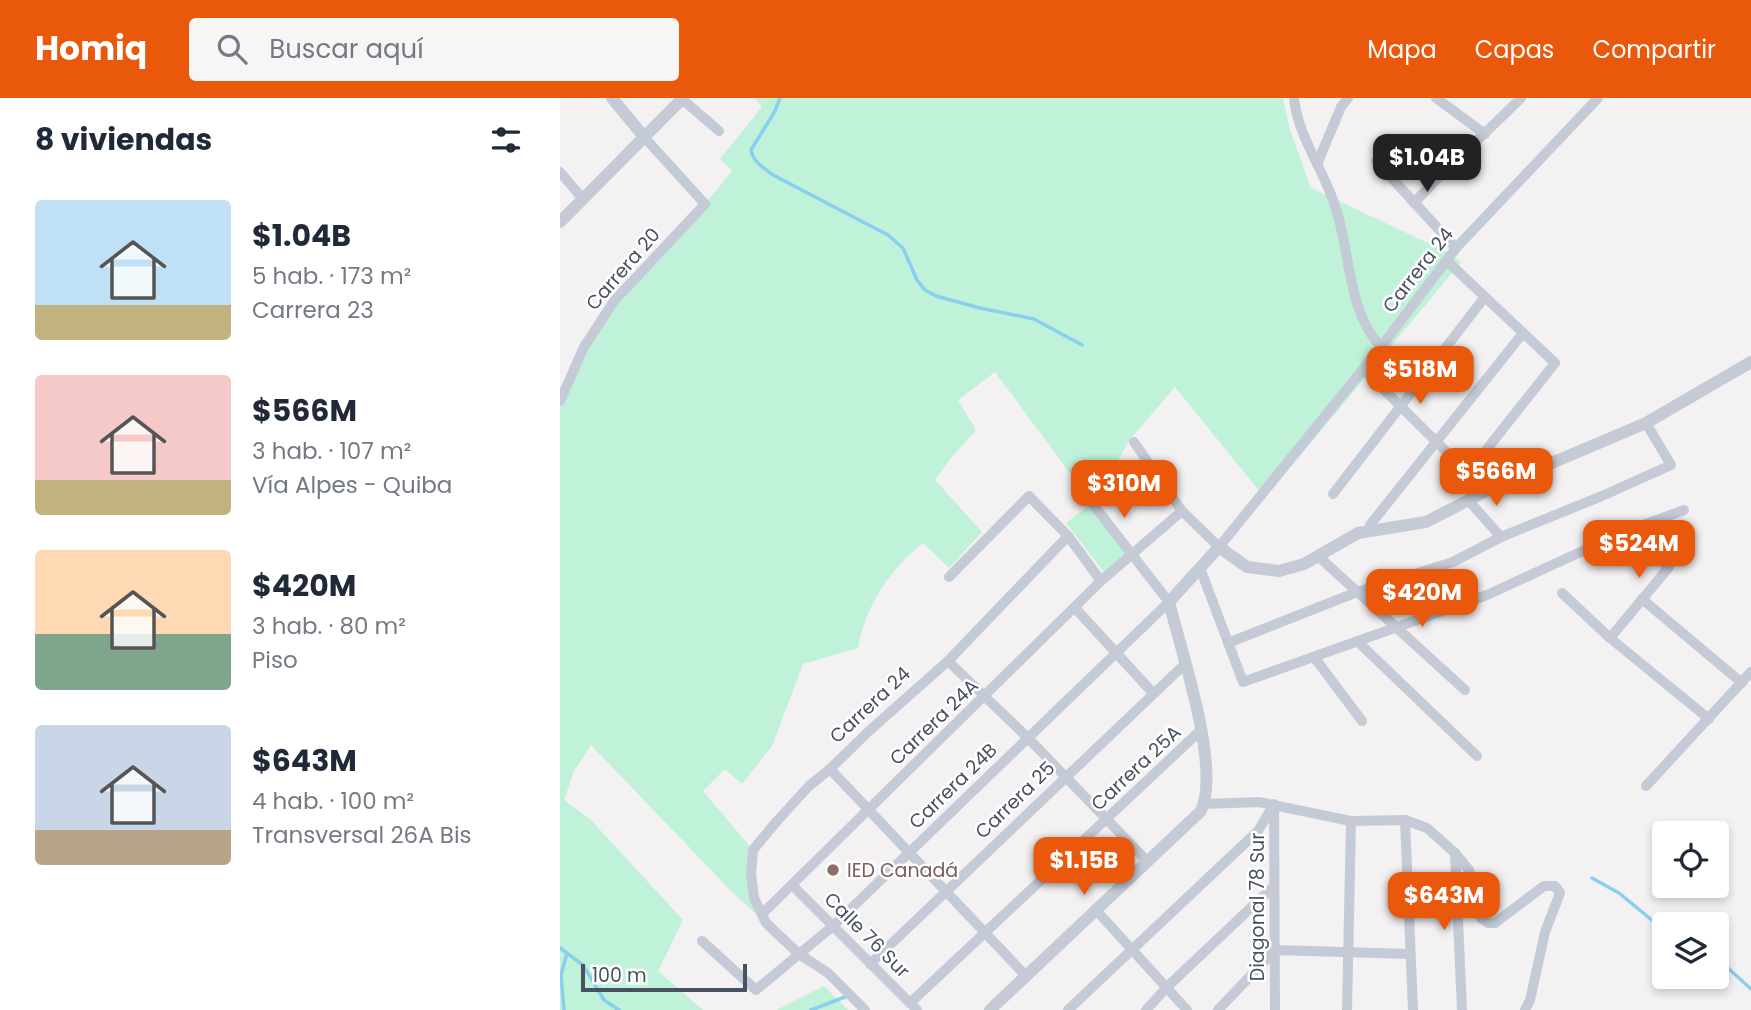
<!DOCTYPE html>
<html lang="es">
<meta charset="utf-8">
<style>
:root{--surface:#fff;--page:#f6f6f7;--text:#1f2937;--muted:#747a83;--accent:#ea580c}
body{margin:0;font-family:Poppins,sans-serif;background:var(--page);color:var(--text);height:100vh;display:flex;flex-direction:column;font-size:26px;white-space:nowrap}
*{box-sizing:border-box;margin:0}
p{font-size:23px;color:var(--muted)}
.icon{flex:none;width:38px;height:38px;fill:none;stroke:currentColor;stroke-width:2;stroke-linecap:round;stroke-linejoin:round}
.map{position:relative;flex:1;overflow:hidden}
.details{display:flex;flex-direction:column;background:var(--surface);width:560px}
.details>*{flex:none}
.fabs{position:absolute;left:1092px;top:723px;display:grid;gap:14px}
.fabs a{display:grid;place-items:center;width:77px;height:77px;border-radius:7px;background:var(--surface);box-shadow:0 4px 10px #0003;font-size:35px}
.scale{position:absolute;left:21px;bottom:18px;width:166px;box-sizing:border-box;padding-left:7px;border:4px solid #48515f;border-top:0;font-size:19px;line-height:24px;white-space:nowrap;color:#48515f;-webkit-text-stroke:5px #fff;paint-order:stroke}
.price{position:absolute;translate:-50% -60px;padding:0 16px;border-radius:14px;background:var(--accent);color:#fff;font-size:23px;line-height:46px;filter:drop-shadow(0 2px 4px #0008)}
.price::after{content:'';position:absolute;left:50%;top:42px;width:21px;height:16px;margin-left:-10px;background:inherit;clip-path:polygon(0 0,100% 0,50% 100%)}
.price.current{background:#222;color:#fff}
ul{padding:0;list-style:none}
li{display:flex;align-items:center;gap:21px;height:175px;padding:0 35px}
li span{display:grid;place-items:center;flex:none;width:196px;height:140px;border-radius:7px;color:#555}
li>.icon{margin-inline-start:auto}
span .icon{width:84px;height:84px;fill:#fffc;stroke-width:1}
li b{font-size:30px}
h2{display:flex;justify-content:space-between;align-items:center;height:84px;padding:0 35px;font-size:30px}
header{display:flex;align-items:center;gap:42px;box-sizing:border-box;height:98px;padding:0 35px;background:var(--accent);color:#fff}
header strong{font-size:33px}
nav{display:flex;gap:38px;margin-inline-start:auto;font-size:24px}
.search{width:490px;height:63px;background:var(--page);display:flex;align-items:center;gap:18px;box-sizing:border-box;padding:0 24px;border-radius:7px;color:var(--muted);font-size:26px}
main{display:flex;flex:1;min-height:0}
.map>svg:first-child{display:block}
.green{fill:#bff2d9}
.lines{fill:none;stroke-linecap:round;stroke-linejoin:round}
.stream{stroke:#8acef0;stroke-width:3.5}
.minor{stroke:#c4cbd6;stroke-width:10}
.tertiary{stroke:#c4cbd6;stroke-width:12}
.education-dot{fill:#8d6e63;stroke:#fff;stroke-width:2.5}
.labels{text-anchor:middle;dominant-baseline:central;stroke-width:5;stroke-linejoin:round;paint-order:stroke}
.street-label{font-size:19px;fill:#48515f;stroke:#fff}
.education-label{font-size:19px;fill:#785e54;stroke:#fff;text-anchor:start}
</style>
<header>
<strong>Homiq</strong>
<div class="search"><svg class="icon" aria-label="search" viewBox="0 0 24 24"><circle cx="10" cy="10" r="6"/><path d="M15 15l6 6"/></svg>Buscar aquí</div>
<nav><a>Mapa</a><a>Capas</a><a>Compartir</a></nav>
</header>
<main>
<section class="details">
<h2>8 viviendas<svg class="icon" aria-label="filters" viewBox="0 0 24 24"><path d="M4 7h16M4 17h16"/><circle cx="9" cy="7" r="2"/><circle cx="15" cy="17" r="2"/></svg></h2>
<ul>
<li><span style="background:linear-gradient(#bfe0f5 75%,#c2b280 0)"><svg class="icon" aria-label="home" viewBox="0 0 24 24"><path d="M3 11l9-7 9 7M6 9v11h12V9"/></svg></span><div><b>$1.04B</b><p>5 hab. · 173 m²</p><p>Carrera 23</p></div></li>
<li><span style="background:linear-gradient(#f6c9c9 75%,#c2b280 0)"><svg class="icon" aria-label="home" viewBox="0 0 24 24"><path d="M3 11l9-7 9 7M6 9v11h12V9"/></svg></span><div><b>$566M</b><p>3 hab. · 107 m²</p><p>Vía Alpes - Quiba</p></div></li>
<li><span style="background:linear-gradient(#ffd9b3 60%,#7fa58c 0)"><svg class="icon" aria-label="home" viewBox="0 0 24 24"><path d="M3 11l9-7 9 7M6 9v11h12V9"/></svg></span><div><b>$420M</b><p>3 hab. · 80 m²</p><p>Piso</p></div></li>
<li><span style="background:linear-gradient(#c9d6e8 75%,#b9a48a 0)"><svg class="icon" aria-label="home" viewBox="0 0 24 24"><path d="M3 11l9-7 9 7M6 9v11h12V9"/></svg></span><div><b>$643M</b><p>4 hab. · 100 m²</p><p>Transversal 26A Bis</p></div></li>
</ul>
</section>
<div class="map">
<svg width="1191" height="912" viewBox="0 0 1191 912">
<rect width="100%" height="100%" fill="#f3f1f1"/>
<g class="green">
<path d="M195,0H723L730,32L751,90L887,154L901,164L705,400L615,289L571,340L532,405L569,454L544,474L506,425L532,405L435,274L398,302L416,332L391,360L375,382L422,434L389,470L363,445C329,472 306,507 298,550L243,566L212,648L182,686L165,671L143,693L193,752L191,776L206,825L174,796L31,647L14,673L4,702L30,721L123,822L98,873L143,912H0V303L54,203L145,106L172,73L160,61L202,9Z"/>
<path d="M264,888L288,912H217Z"/>
</g>
<g class="lines">
<g class="stream">
<path d="M220,0L215,13L191,52C193,64 204,70 213,77L328,137L343,150L357,182L365,192L376,198L420,210L474,221L522,247"/>
<path d="M1032,780L1059,795L1104,832"/>
<path d="M0,850L23,867L44,902L59,912"/>
<path d="M1157,860L1191,891"/>
<path d="M4,912L1,877L7,855"/>
<path d="M251,912L285,899"/>
</g>
<g class="minor">
<path d="M734,0C738,40 765,73 776,111C791,157 787,212 821,249"/>
<path d="M876,0L925,36"/>
<path d="M122,1L159,33"/>
<path d="M816,63L896,150"/>
<path d="M757,66L781,9L788,0"/>
<path d="M0,74L23,101"/>
<path d="M854,105C888,68 926,35 961,0"/>
<path d="M887,163L995,265L908,375"/>
<path d="M804,272L926,393"/>
<path d="M0,303L24,249L54,203L145,106L85,40"/>
<path d="M574,344L622,413L659,449L821,249L896,150L1038,0"/>
<path d="M773,396L924,200"/>
<path d="M908,402L941,439"/>
<path d="M809,433L810,427L963,235"/>
<path d="M1064,434L1124,412"/>
<path d="M758,458L905,592"/>
<path d="M640,470L683,584L927,497L1064,434L1109,469L1050,540"/>
<path d="M389,479L469,398L508,438L541,483"/>
<path d="M1002,495L1050,540L1149,621"/>
<path d="M1082,501L1182,585"/>
<path d="M515,510L593,595"/>
<path d="M797,543L917,658"/>
<path d="M668,545L797,494L893,464L941,439L1042,398L1111,367L1086,325"/>
<path d="M754,559L802,623"/>
<path d="M388,563L468,640L587,763"/>
<path d="M270,671L466,878"/>
<path d="M1086,688L1191,574"/>
<path d="M644,706L699,704L791,723L845,722L867,730L895,755L909,772L921,820L928,825H935L984,788H995L1000,795L985,834L970,902L965,912"/>
<path d="M714,707L715,912"/>
<path d="M845,722L853,912"/>
<path d="M895,755L902,912"/>
<path d="M232,787L357,912"/>
<path d="M535,811L627,912"/>
<path d="M202,816L541,483L622,413"/>
<path d="M142,843L196,892L273,828L609,504L532,405"/>
<path d="M310,866L625,566"/>
<path d="M350,905L641,632"/>
<path d="M305,912L268,875L239,856L206,825L194,800L191,776L193,752L217,723L249,688L270,671L309,633L388,563L508,438"/>
<path d="M508,912L698,733L714,706"/>
<path d="M586,912L607,889L714,788"/>
<path d="M658,912L715,852L849,856"/>
<path d="M787,912L791,723"/>
</g>
<g class="tertiary">
<path d="M52,0L85,40"/>
<path d="M0,124L123,0"/>
<path d="M430,912L641,713C661,669 621,553 609,504L659,449L687,469L719,473L744,466L798,435L866,424L926,393L1086,325L1191,264"/>
</g>
</g>
<circle class="education-dot" cx="273" cy="772" r="7"/>
<g class="labels">
<g class="street-label">
<text transform="translate(63 171) rotate(-49)">Carrera 20</text>
<text transform="translate(858 172) rotate(-52)">Carrera 24</text>
<text transform="translate(310 607) rotate(-43)">Carrera 24</text>
<text transform="translate(374 624) rotate(-44)">Carrera 24A</text>
<text transform="translate(576 670) rotate(-43)">Carrera 25A</text>
<text transform="translate(393 688) rotate(-44)">Carrera 24B</text>
<text transform="translate(455 702) rotate(-44)">Carrera 25</text>
<text transform="translate(697 809) rotate(-90)">Diagonal 78 Sur</text>
<text transform="translate(307 837) rotate(45)">Calle 76 Sur</text>
</g>
<g class="education-label">
<text x="287" y="772">IED Canadá</text>
</g>
</g>
</svg>
<div class="fabs">
<a><svg class="icon" aria-label="locate" viewBox="0 0 24 24"><circle cx="12" cy="12" r="6"/><path d="M12 2v4M12 18v4M2 12h4M18 12h4"/></svg></a>
<a><svg class="icon" aria-label="layers" viewBox="0 0 24 24"><path d="M12 4l9 5-9 5-9-5zM3 14l9 5 9-5"/></svg></a>
</div>
<div class="scale">100 m</div>
<b class="price current" style="left:867px;top:96px">$1.04B</b>
<b class="price" style="left:860px;top:308px">$518M</b>
<b class="price" style="left:936px;top:410px">$566M</b>
<b class="price" style="left:564px;top:422px">$310M</b>
<b class="price" style="left:1079px;top:482px">$524M</b>
<b class="price" style="left:862px;top:531px">$420M</b>
<b class="price" style="left:524px;top:799px">$1.15B</b>
<b class="price" style="left:884px;top:834px">$643M</b>
</div>
</main>
